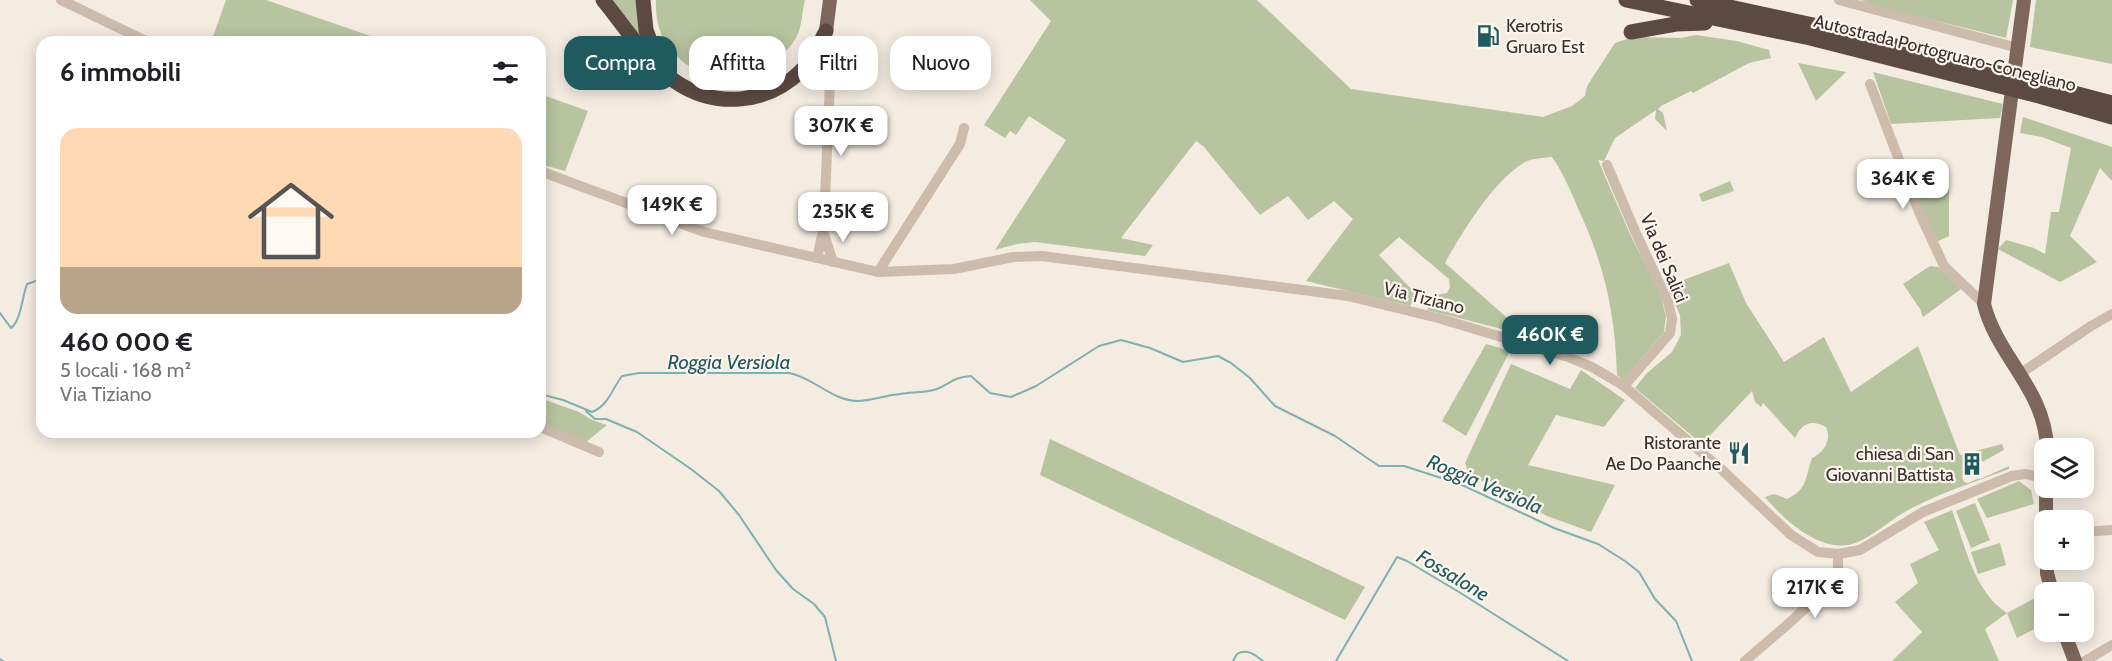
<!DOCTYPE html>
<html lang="it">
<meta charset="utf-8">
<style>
:root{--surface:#fff;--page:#f2f2f2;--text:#202124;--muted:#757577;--line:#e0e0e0;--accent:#1f5a5e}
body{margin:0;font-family:Cabin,sans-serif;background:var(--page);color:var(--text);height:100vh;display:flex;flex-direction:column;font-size:22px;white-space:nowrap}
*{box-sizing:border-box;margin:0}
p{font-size:20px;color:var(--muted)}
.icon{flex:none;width:33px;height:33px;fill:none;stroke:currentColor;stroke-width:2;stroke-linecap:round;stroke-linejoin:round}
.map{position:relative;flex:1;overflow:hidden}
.panel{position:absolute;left:36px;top:36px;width:510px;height:402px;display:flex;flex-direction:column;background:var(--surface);border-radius:18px;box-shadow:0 3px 15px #0003}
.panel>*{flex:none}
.banner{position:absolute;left:564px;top:36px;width:570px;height:54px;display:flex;gap:12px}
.buttons{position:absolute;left:2034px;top:438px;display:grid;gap:12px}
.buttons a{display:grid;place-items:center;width:60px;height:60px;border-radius:12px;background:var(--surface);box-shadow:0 3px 15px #0003;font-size:30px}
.price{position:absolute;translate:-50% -51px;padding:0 14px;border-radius:12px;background:#fff;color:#222;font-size:20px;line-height:39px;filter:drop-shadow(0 2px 3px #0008)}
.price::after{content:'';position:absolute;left:50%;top:36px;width:18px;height:14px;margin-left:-9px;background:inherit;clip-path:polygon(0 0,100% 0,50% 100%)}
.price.active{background:var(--accent);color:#fff}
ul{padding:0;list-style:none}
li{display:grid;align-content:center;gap:12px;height:318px;padding:0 24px}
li+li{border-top:2px solid var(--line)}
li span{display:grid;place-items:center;height:186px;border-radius:18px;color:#555}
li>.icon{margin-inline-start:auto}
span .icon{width:108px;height:108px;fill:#fffc;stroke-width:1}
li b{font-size:26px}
h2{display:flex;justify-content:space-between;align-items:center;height:72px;padding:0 24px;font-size:26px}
.pill{padding:0 21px;border-radius:18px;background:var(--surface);box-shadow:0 3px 15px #0003;font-size:21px;line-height:54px}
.pill.active{background:var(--accent);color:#fff}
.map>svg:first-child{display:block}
.green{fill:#b8c4a0}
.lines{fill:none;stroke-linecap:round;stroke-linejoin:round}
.stream{stroke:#7fb0b2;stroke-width:2}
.minor{stroke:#cdbbac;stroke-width:10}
.major{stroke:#7d675c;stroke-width:14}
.highway{stroke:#5c4a42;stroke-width:15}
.labels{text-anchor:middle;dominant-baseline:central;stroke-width:4.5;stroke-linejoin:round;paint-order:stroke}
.poi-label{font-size:18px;fill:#3b302b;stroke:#fbf5ee;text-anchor:end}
.street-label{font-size:18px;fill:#3b302b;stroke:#fbf5ee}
.water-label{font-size:20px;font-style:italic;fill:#1f5a5e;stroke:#fbf5ee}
</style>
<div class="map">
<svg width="2112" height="661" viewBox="0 0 2112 661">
<rect width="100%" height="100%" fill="#f4ebe1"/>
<g class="green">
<path d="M226,0H266L388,42H211Z"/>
<path d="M609,0H639L643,37L638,40Z"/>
<path d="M656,0H805C802,11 802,26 797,36C787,56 756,78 734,81C725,83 715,78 707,75C674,62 654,37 656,0Z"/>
<path d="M1030,0H1257L1351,89L1543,117L1572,106L1585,96L1587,86L1615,43L1633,37L1681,38L1696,35L1737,41L1769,50L1771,58L1749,63L1693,93L1691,91L1661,106L1658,109L1663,113L1667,131L1655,119L1656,110L1615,138L1604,161L1598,160L1629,232L1661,296L1666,317L1664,332L1623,380L1617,375C1615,310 1604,264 1577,206C1570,189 1562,171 1552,157C1544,158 1532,158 1525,162C1494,180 1462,232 1445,263L1513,323L1511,329L1506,330L1427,310L1436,295L1447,293L1450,287L1449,279L1399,237L1379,255L1417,295L1410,306L1306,281L1353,219L1334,201L1308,220L1288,196L1260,215L1204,147L1196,141L1121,238L1153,245L1145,256L1035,242L1017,244L995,250L1066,140L1029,116L1016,135L1010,131L1005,138L984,125L1051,21Z"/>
<path d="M1861,0H2013L2006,38L1875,6Z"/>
<path d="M2036,0H2112V64L2030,47Z"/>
<path d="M1798,63L1846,72L1816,101Z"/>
<path d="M1873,72L2003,104L2000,118L1891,124Z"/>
<path d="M540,94L588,111L565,171L540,164Z"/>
<path d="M2023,117L2112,147V181L2100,168L2070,236L2097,262L2060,282L1998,249L2006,240L2034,248L2045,254L2051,212H2059L2071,148L2042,137L2020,133Z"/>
<path d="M1730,181L1734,191L1702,202L1699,194Z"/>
<path d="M1949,183V236L1936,242L1913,187Z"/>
<path d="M1729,263L1746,303L1784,362L1824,337L1851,392L1918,346L1960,455L2002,444L2004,450L1982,462L1979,457L1962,465L1965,472L1962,477L1964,482L1968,483L1979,478L1980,479L2009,466V469C1977,481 1943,492 1912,508C1893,517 1877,534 1858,542C1824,557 1785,521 1765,497L1774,494L1787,499C1808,489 1805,478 1812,458C1824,452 1832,440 1826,427C1811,419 1802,423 1795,438L1763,403L1761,407L1755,402L1752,391L1702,444L1635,388L1647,373L1672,352L1681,335L1680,315L1667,286Z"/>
<path d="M1930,266L1938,267L1961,289L1923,317L1920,309L1903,284Z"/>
<path d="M1486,344L1510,351L1466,436L1442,421Z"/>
<path d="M1511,364L1570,389L1581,370L1625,400L1604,427L1556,415L1528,465L1615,485L1591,532L1547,516L1469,474L1465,463Z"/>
<path d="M540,398L579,412L592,420L607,425L586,442L540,423Z"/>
<path d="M1050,439L1365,587L1345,620L1040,475Z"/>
<path d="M2019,481L2031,490L2034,504L1987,518L1977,499Z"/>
<path d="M1975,503L1990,540L1971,548L1956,511Z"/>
<path d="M1952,510C1965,545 1974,592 2007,613L2044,593V624L2017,638L2007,613L1985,629L1999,661H1892L1922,632L1895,602L1918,583L1910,564L1939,550L1924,522Z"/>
<path d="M2000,543L2006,565L1978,574L1971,552Z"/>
</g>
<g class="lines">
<g class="stream">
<path d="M0,313L11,328C21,321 22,297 27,284L42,279"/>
<path d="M540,394L563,400L592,412C608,406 612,389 622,376L639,373H789C813,377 832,401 858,401C871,401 886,395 900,394C913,392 924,393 937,389C951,383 954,377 971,376L990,393L1011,397L1036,386L1099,346L1121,340L1150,348L1183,362L1218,356L1231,363L1250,378L1275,406L1335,436L1379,466H1404L1460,484L1554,528L1598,544L1625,561L1639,572L1655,599L1676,621L1692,661"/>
<path d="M586,411L595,419H606L637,432L691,469L719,491L739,515L776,570L793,589L814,604L825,617L836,661"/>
<path d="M0,659L3,661"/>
<path d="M1233,661L1237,654C1247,648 1255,655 1263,661"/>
<path d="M1336,661L1397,557L1407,561L1459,592L1568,661"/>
</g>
<g class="minor">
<path d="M61,0L148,42"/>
<path d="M1839,0L2018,48"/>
<path d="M1870,84L1919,212L1944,266L1984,304"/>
<path d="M1607,165L1635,231L1668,302L1672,319L1670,333L1624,386"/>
<path d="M540,171L704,232L878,272L954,269L1013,257L1042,256L1348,296L1438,318L1568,357L1592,367L1624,386L1721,469L1791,535L1818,552L1838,554L1860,550L1923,512L2012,476L2025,474L2044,478"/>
<path d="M823,231L833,262"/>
<path d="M817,258L823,231L825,198L830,82L829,41L826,31"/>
<path d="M878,272L960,144L964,128"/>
<path d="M2021,373L2091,326L2112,314"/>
<path d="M540,427L599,452"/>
<path d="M2084,532L2112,530"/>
<path d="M1745,661L1787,625L1836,580L1838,571V554"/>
<path d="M2085,661L2112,645"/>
</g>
<g class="major">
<path d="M826,31L830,0"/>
<path d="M2015,67L2024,0"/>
<path d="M2011,98L1984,304C1997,357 2045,389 2047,448"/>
<path d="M2046,520V488"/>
<path d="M2047,560V573L2052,592"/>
<path d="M2064,632L2075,661"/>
</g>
<g class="highway">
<path d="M603,0C626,28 646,61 676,82C716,109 768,104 802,70C813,59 819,44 826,31"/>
<path d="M643,0L646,30L658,62"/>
<path d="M1626,0L1810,38L2039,96L2112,117"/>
<path d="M1697,0L1827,28L2112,103"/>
<path d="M1631,32L1676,24L1705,23"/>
<path d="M802,70H812L830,82"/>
</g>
</g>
<defs>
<g id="fuel-bare" transform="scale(1.8)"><path d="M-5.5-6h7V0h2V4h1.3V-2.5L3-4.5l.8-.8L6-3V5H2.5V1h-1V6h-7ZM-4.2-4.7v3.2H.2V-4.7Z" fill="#1f5a5e" stroke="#fbf5ee" stroke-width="2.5" paint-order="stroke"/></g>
<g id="restaurant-bare" transform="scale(1.8)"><path d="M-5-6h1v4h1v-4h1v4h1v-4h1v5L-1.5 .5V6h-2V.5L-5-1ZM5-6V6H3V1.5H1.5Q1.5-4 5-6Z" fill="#1f5a5e" stroke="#fbf5ee" stroke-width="2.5" paint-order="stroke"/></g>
<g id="building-bare" transform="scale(1.8)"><path d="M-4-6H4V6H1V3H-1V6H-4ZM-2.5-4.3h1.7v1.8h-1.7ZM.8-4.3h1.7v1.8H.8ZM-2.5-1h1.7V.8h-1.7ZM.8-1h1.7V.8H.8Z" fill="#1f5a5e" stroke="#fbf5ee" stroke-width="2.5" paint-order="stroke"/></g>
</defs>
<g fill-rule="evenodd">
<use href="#fuel-bare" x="1488" y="36"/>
<use href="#restaurant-bare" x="1739" y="453"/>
<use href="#building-bare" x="1972" y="464"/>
</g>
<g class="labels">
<g class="poi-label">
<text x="1506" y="26" text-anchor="start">Kerotris<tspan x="1506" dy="21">Gruaro Est</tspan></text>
<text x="1721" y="443">Ristorante<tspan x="1721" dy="21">Ae Do Paanche</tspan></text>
<text x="1954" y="454">chiesa di San<tspan x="1954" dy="21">Giovanni Battista</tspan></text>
</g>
<g class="street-label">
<text transform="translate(1945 53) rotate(14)">Autostrada Portogruaro-Conegliano</text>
<text transform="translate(1664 258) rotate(67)">Via dei Salici</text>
<text transform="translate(1424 298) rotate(14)">Via Tiziano</text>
</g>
<g class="water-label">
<text x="729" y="362">Roggia Versiola</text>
<text transform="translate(1485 484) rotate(23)">Roggia Versiola</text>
<text transform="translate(1453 575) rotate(31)">Fossalone</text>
</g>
</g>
</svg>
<div class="buttons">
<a><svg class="icon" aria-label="layers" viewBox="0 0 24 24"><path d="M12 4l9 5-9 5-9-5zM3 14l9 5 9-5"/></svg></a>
<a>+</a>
<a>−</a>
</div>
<b class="price" style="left:841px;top:157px">307K €</b>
<b class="price" style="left:1903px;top:210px">364K €</b>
<b class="price" style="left:672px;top:236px">149K €</b>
<b class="price" style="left:843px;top:243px">235K €</b>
<b class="price active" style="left:1550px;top:366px">460K €</b>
<b class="price" style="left:1815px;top:619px">217K €</b>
<div class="banner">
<a class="pill active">Compra</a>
<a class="pill">Affitta</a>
<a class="pill">Filtri</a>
<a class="pill">Nuovo</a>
</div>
<section class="panel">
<h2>6 immobili<svg class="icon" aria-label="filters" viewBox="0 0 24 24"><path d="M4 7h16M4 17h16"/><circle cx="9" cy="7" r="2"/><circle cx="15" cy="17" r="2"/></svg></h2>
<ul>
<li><span style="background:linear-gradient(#ffd9b3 75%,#b9a48a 0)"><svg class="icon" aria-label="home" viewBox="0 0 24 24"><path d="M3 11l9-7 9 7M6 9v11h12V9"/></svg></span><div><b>460 000 €</b><p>5 locali · 168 m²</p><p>Via Tiziano</p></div></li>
</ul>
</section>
</div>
